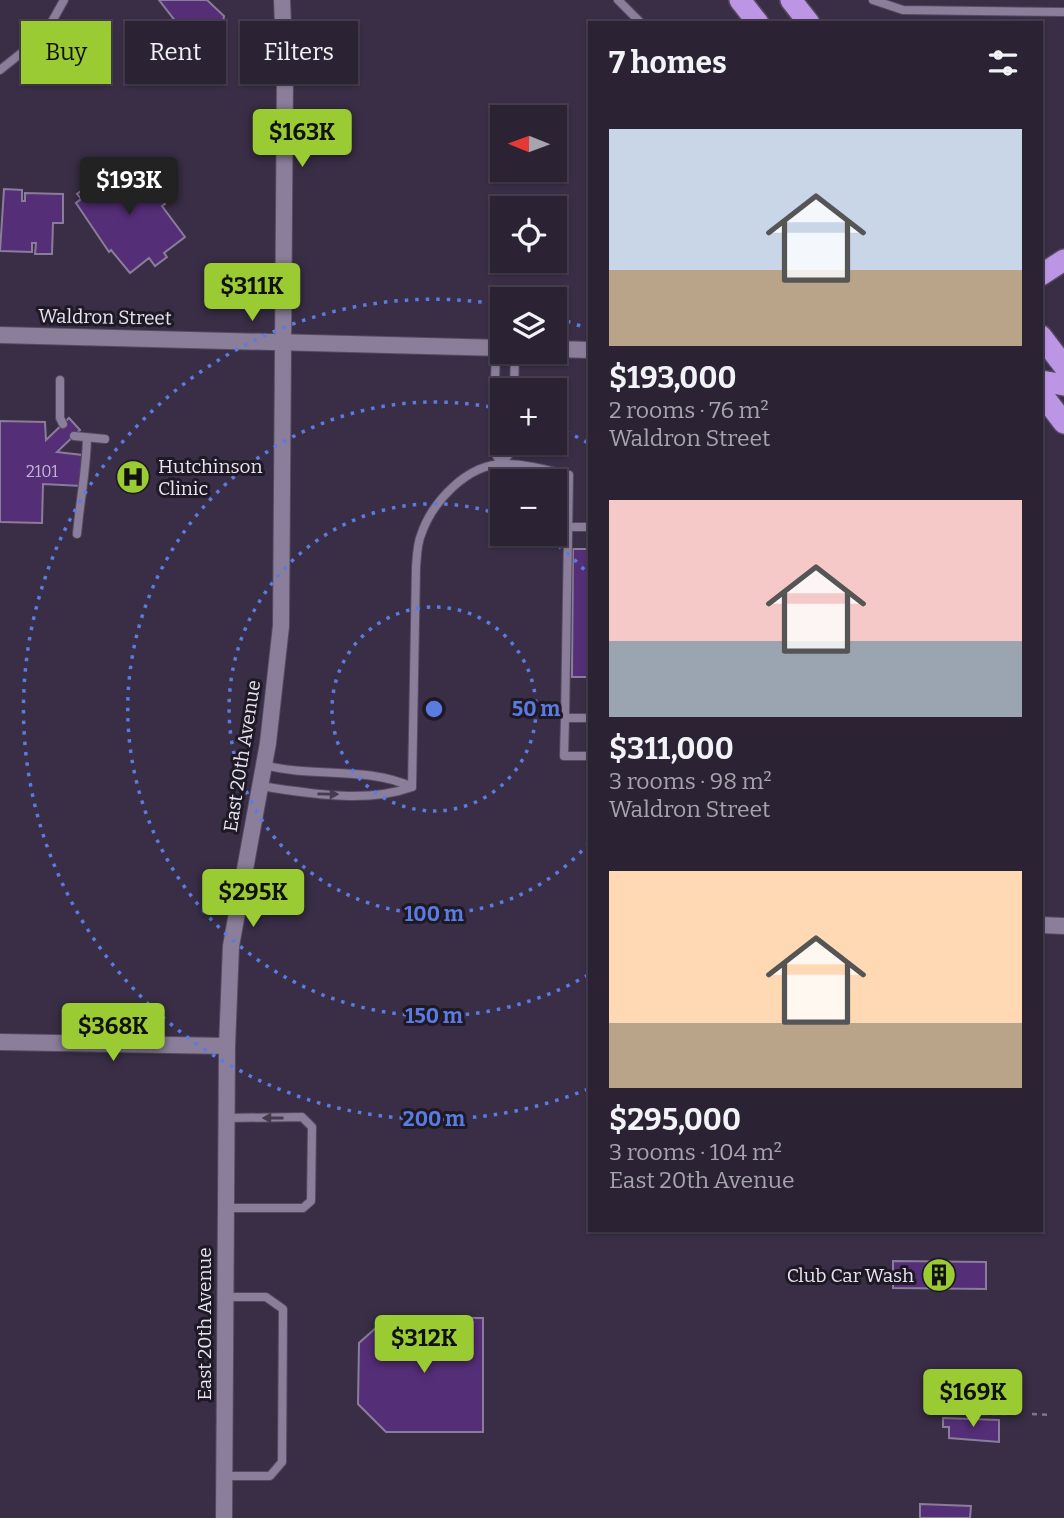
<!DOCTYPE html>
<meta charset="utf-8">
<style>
:root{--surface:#2b2234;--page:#332a3c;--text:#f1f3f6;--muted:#a6a4ac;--line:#473f4f;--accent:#9bcb33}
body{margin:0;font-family:Bitter,serif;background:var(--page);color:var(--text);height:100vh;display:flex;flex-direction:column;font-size:26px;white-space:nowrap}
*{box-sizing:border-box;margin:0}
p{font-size:23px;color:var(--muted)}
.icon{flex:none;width:38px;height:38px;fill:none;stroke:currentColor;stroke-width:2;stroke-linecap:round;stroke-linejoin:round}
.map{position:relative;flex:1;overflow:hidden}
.drawer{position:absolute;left:588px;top:21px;width:455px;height:1211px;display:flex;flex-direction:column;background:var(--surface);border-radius:0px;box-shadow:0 2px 5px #0004,0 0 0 2px var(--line)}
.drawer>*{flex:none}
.top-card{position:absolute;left:21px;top:21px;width:462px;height:63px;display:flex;gap:14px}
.needle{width:46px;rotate:271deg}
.controls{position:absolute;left:490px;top:105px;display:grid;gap:14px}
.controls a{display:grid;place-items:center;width:77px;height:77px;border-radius:0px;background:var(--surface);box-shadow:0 2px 5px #0004,0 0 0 2px var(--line);font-size:35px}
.price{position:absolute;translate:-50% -60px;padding:0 16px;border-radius:7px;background:var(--accent);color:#111;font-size:23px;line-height:46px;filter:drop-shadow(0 2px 4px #0008)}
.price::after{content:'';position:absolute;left:50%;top:42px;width:21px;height:16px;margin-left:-10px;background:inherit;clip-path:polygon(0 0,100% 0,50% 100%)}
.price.on{background:#222;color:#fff}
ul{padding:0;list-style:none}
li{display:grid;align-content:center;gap:14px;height:371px;padding:0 21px}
li span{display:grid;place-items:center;height:217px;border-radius:0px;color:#555}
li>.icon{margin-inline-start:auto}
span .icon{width:126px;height:126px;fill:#fffc;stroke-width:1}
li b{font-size:30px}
h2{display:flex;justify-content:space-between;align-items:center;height:84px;padding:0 21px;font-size:30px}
.tag{padding:0 24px;border-radius:0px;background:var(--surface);box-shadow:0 2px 5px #0004,0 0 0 2px var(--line);font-size:24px;line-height:63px}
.tag.on{background:var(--accent);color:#111}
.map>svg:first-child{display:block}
.building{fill:#552e78;stroke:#8a7d99;stroke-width:2}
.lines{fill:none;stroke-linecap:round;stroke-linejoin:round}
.lane-casing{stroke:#554b5f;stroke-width:10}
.street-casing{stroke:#554b5f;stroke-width:18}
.highway-casing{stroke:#554b5f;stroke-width:24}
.path{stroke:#7f758a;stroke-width:2.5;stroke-dasharray:5 5;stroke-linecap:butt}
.lane{stroke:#8b7e9b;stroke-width:8}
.street{stroke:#8b7e9b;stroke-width:16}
.highway{stroke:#bc96e4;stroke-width:21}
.oneway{fill:#443c4e}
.ring{fill:none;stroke:#5a7be0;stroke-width:3.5;stroke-dasharray:3.5 7}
.labels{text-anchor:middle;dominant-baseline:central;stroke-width:6;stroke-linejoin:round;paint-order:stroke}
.number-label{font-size:16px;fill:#c5b6d4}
.street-label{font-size:19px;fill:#eae3f2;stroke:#1e1924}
.poi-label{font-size:19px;fill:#eae3f2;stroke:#1e1924;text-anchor:start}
.centre{fill:#5a7be0;stroke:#1e1924;stroke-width:3.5}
.ring-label{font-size:21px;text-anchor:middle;font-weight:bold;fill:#5a7be0;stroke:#1e1924;stroke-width:6;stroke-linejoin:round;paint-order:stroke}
</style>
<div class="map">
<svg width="1064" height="1518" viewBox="0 0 1064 1518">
<rect width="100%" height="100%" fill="#392e46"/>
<g class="building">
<path d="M159,0H207L224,16L223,23L194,45L186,44L182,38L183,31Z"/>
<path d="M127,159L165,204L162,206L185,237L164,253L167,257L155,266L149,258L130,273L111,250L109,252L76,203L81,199L77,194L104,173L107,177Z"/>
<path d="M4,189L22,190V201H25V193L63,194V223H53L52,254H35L36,243H32V252L0,251Z"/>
<path d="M69,418L80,430L57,452L82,455V486L43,484L42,523L0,522V421L45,422L46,440Z"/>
<path d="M573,549H590V677H572Z"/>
<path d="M893,1261L986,1262V1289L893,1288Z"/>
<path d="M388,1317L483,1318V1432H386L358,1404L359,1343Z"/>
<path d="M943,1418L999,1420V1442L949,1438V1427H943Z"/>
<path d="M920,1504L971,1506L970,1518H920Z"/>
</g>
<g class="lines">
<g class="lane-casing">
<g id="lane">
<path d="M618,0L641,23"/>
<path d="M873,0L903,10L1064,12"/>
<path d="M0,70L45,34L64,0"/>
<path d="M496,348L493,450L501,463L513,450V443"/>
<path d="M60,380V418L63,424"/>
<path d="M514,390L515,352"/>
<path d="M74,436L105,439"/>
<path d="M568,527H590"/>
<path d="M77,534C80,501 86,472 87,439"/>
<path d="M565,718L564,756H590"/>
<path d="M260,786C308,793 365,804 412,787C368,766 312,778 264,765"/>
<path d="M412,787L416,567C417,557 417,544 421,535C432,502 467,464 504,464C526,464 547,470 569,475L565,718H590"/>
<path d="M226,1208H303L311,1201L312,1127L302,1117L227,1118"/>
<path d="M224,1476H270L282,1462L283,1309L266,1297H226"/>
</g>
</g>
<g class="street-casing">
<g id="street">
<path d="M0,335L502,348"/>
<path d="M555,349L590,350"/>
<path d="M1041,925L1064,926"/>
<path d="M0,1042L227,1046"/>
<path d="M224,1518L227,1046L231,946L268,743L281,626L285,75L282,0"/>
</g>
</g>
<g class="highway-casing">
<g id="highway">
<path d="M740,0L758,23"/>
<path d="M791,0L809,23"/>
<path d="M1041,275L1064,260"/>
<path d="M1041,336L1064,366"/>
<path d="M1041,381L1064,385"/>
<path d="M1041,393L1064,423"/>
</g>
</g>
<g class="path">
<path d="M1032,1414L1050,1415"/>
<path d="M977,1419V1414H1016"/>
</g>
<use href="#lane" class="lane"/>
<use href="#street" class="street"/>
<use href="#highway" class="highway"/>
</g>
<defs><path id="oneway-solid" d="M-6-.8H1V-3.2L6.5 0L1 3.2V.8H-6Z" transform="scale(1.75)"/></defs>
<g class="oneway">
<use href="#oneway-solid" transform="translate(328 794) rotate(1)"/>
<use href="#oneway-solid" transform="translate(273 1118) rotate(180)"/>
</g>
<g class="ring">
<circle cx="434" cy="709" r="102"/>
<path d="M589 843A205 205 0 1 1 501 515M541 534A205 205 0 0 1 589 575"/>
<path d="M588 975A307 307 0 1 1 500 409M556 427A307 307 0 0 1 588 443"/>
<path d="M588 1089A410 410 0 1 1 502 305M557 318A410 410 0 0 1 588 329"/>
</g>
<defs>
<g id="hospital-disc" transform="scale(1.75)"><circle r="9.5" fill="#9bcb33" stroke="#1e1924"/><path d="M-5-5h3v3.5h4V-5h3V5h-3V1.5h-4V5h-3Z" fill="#111"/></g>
<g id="building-disc" transform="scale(1.75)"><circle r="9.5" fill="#9bcb33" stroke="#1e1924"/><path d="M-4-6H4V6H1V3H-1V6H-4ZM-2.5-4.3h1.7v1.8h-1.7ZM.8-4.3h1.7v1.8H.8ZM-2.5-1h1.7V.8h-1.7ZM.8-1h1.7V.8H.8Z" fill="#111"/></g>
</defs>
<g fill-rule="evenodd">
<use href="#hospital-disc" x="133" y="477"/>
<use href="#building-disc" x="939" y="1275"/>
</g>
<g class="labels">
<g class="number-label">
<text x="42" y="471">2101</text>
</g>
<g class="street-label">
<text transform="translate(105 317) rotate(1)">Waldron Street</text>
<text transform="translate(242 756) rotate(-81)">East 20th Avenue</text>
<text transform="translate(204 1324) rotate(-90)">East 20th Avenue</text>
</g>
<g class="poi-label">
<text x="158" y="466">Hutchinson<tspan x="158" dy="22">Clinic</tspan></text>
<text x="914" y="1275" text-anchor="end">Club Car Wash</text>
</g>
</g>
<circle cx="434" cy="709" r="10" class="centre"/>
<g class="ring-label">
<text x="536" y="716">50 m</text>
<text x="434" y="921">100 m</text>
<text x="434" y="1023">150 m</text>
<text x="434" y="1126">200 m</text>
</g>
</svg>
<div class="controls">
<a><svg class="needle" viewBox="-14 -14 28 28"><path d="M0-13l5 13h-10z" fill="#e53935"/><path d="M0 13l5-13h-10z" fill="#a6a4ac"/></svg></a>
<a><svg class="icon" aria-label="locate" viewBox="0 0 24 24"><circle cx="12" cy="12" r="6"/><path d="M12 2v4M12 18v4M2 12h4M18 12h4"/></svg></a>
<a><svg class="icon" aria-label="layers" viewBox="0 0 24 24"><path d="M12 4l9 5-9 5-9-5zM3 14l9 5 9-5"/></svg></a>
<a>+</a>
<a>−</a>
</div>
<b class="price" style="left:302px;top:169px">$163K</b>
<b class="price on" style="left:129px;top:217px">$193K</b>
<b class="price" style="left:252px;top:323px">$311K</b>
<b class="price" style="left:253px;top:929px">$295K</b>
<b class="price" style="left:113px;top:1063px">$368K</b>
<b class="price" style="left:424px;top:1375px">$312K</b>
<b class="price" style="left:973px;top:1429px">$169K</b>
<div class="top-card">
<a class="tag on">Buy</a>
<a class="tag">Rent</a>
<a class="tag">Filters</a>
</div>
<section class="drawer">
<h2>7 homes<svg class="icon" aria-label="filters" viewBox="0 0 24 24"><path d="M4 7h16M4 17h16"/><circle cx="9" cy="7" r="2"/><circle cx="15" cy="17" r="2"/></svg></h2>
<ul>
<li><span style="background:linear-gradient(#c9d6e8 65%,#b9a48a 0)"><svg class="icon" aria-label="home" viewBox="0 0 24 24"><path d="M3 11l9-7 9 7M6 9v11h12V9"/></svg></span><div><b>$193,000</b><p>2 rooms · 76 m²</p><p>Waldron Street</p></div></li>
<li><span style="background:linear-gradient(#f6c9c9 65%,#9aa5b1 0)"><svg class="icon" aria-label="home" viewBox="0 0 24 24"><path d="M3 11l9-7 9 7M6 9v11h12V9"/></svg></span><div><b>$311,000</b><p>3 rooms · 98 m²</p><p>Waldron Street</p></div></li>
<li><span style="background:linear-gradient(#ffd9b3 70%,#b9a48a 0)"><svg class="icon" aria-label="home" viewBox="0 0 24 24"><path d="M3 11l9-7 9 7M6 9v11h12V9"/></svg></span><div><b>$295,000</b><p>3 rooms · 104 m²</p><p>East 20th Avenue</p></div></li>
</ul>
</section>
</div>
